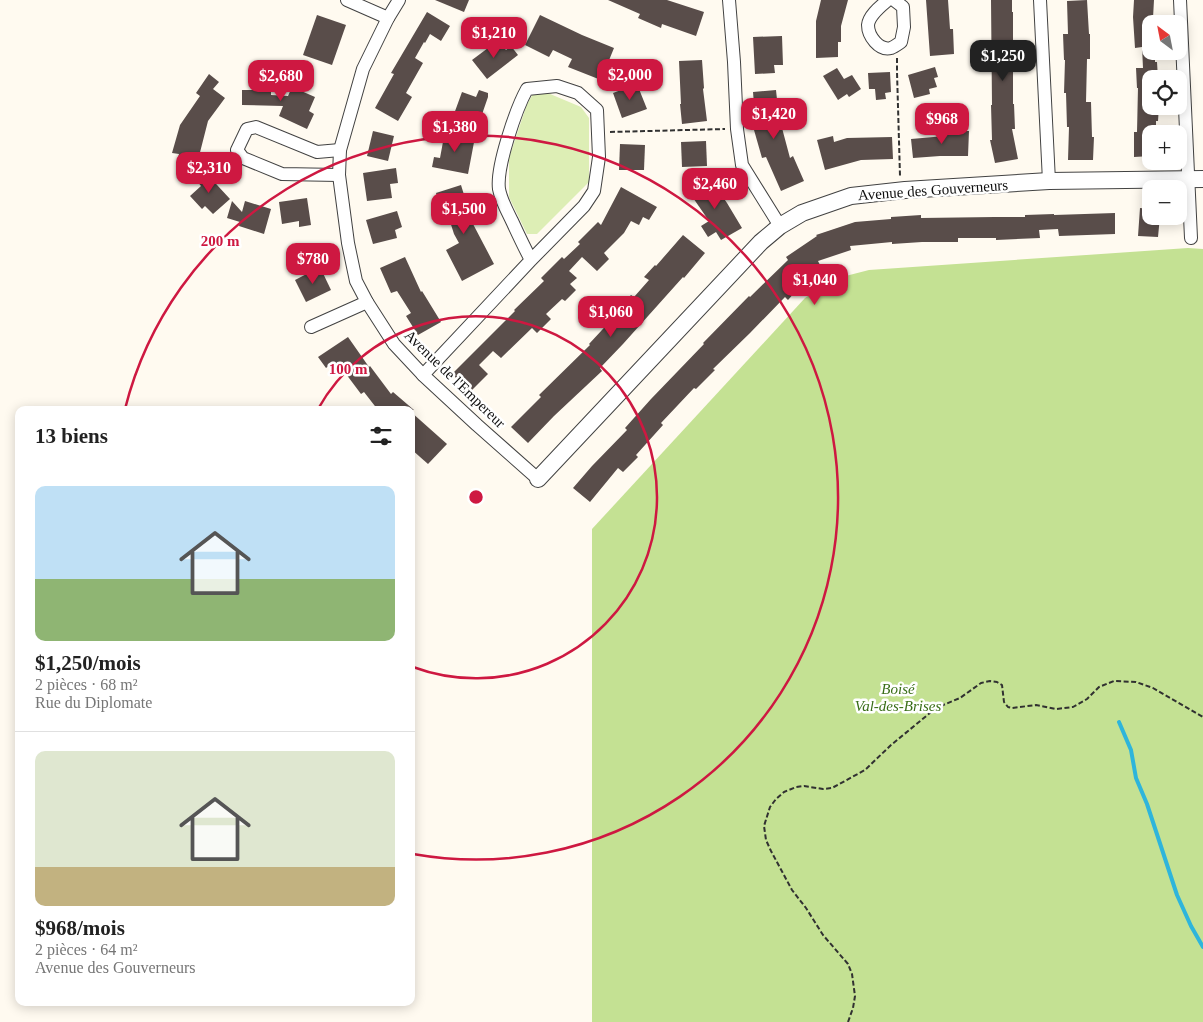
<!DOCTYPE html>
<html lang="fr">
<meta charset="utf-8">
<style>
:root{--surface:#fff;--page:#f2f2f2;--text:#222;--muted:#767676;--line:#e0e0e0;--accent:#ce1841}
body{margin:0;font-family:"Times New Roman",serif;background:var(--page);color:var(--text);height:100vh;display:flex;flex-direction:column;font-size:19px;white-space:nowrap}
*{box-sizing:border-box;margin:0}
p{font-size:16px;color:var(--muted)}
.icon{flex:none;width:28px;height:28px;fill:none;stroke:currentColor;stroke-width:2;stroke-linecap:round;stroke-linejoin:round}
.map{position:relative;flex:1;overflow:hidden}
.details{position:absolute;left:15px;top:406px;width:400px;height:600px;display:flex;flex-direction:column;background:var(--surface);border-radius:10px;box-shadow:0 2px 12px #0003}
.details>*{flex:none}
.needle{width:32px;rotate:328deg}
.buttons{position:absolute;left:1142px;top:15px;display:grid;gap:10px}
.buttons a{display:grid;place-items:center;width:45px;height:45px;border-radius:10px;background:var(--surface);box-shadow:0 2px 12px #0003;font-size:25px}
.price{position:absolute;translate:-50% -42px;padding:0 11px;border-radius:10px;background:var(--accent);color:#fff;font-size:16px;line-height:32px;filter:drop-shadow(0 1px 2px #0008)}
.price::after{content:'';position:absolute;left:50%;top:30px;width:15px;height:11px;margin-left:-8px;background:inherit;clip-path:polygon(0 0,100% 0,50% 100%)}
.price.selected{background:#222;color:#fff}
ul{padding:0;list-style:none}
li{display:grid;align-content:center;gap:10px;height:265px;padding:0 20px}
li+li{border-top:1px solid var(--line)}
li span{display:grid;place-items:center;height:155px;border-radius:10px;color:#555}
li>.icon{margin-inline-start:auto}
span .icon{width:90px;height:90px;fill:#fffc;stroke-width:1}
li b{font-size:21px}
h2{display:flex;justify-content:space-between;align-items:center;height:60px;padding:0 20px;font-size:21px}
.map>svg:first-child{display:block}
.green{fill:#ddeeb5}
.forest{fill:#c4e193}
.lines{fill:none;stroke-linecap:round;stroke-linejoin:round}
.stream{stroke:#2eb5db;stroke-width:4}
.building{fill:#594d4a}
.minor-casing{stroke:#424242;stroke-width:14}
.tertiary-casing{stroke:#424242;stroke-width:18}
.path{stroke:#313131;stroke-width:2;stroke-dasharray:5 2.5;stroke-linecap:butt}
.minor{stroke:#fff;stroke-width:12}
.tertiary{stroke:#fff;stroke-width:16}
.ring{fill:none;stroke:#ce1841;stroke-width:2.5}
.labels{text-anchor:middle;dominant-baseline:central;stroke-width:5;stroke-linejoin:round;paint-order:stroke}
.street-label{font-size:15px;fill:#0f0f0f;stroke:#fff}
.park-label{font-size:15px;font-style:italic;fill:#396e18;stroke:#fff}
.centre{fill:#ce1841;stroke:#fff;stroke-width:2.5}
.ring-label{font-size:15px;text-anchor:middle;font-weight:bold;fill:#ce1841;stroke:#fff;stroke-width:5;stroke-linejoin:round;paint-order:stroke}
</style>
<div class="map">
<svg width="1203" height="1022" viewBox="0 0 1203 1022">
<rect width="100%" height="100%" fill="#fffaf0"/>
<path class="green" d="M543,91L581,107L589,118V182L537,234H527L509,197V158L527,104L533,94Z"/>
<path class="forest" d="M1188,248L1203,249V1022H592V529L805,298L834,279L869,270Z"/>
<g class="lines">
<path class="stream" d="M1119,722L1131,750L1136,778L1147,804L1177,895L1191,926L1203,947"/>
</g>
<g class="building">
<path d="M435,0H469L464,12Z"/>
<path d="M608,0H667L704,12L696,36L662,24L661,28L638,18L640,14Z"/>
<path d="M821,0H848L841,26V42H838V57L816,58V21Z"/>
<path d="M926,0H948L950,29H953L954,54L930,56Z"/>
<path d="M991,0H1012V12H1013V104H1014L1015,129H1012L1018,159L995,163L990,140H992L991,105H992Z"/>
<path d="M1087,0L1089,34H1090V59H1087L1086,102H1091L1092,137H1094L1093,160H1068L1069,127H1067L1066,93H1064L1065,60H1064L1063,34H1068L1067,1Z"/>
<path d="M1134,0H1154L1153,18H1151V51H1155V62H1157L1158,79H1151V106H1159L1158,121H1156V134H1151V156L1134,157V132H1137L1138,88H1137L1136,68H1143L1142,47L1135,48L1133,17Z"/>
<path d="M427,12L450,26L441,41L430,34L425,43L424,42L415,58L423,63L406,93L412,97L398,121L375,108L394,74L391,73Z"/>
<path d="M317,15L346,25L332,65L303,55Z"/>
<path d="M540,15L582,35L614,48L601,80L568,67L572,59L553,50L549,57L525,45Z"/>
<path d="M782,36L783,65H774L775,73L755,74L753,37Z"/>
<path d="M500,43L506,50L511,46L518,55L487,79L472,60L492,45L493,48Z"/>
<path d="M702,60L704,88L703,89L707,121L682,124L680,104H681L679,61Z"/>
<path d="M935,67L938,77L934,78L937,87L929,89L930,94L914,98L908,75Z"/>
<path d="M837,68L844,79L852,75L861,89L849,97L847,94L838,100L823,76Z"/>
<path d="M890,72L891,92L885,93L886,99L876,100L875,89H869L868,73Z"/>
<path d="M209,74L219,82L213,89L225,98L208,121L196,168L177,163L179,154L172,153L180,125L200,96L196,93Z"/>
<path d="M253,79L271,80V95L288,96L292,87L315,97L309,111L314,114L307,129L279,116L283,106L242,105V90H253Z"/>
<path d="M637,84L647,109L622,118L613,93Z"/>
<path d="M479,90L488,93V97L479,123L454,114L462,92L476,97Z"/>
<path d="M776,90L780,128H782L790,158L793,156L804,181L781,191L766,157L762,158L754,130L756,129L753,92Z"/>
<path d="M373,131L394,136L388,161L367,156Z"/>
<path d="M445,131L475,137L468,174L432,167L434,157L440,158Z"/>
<path d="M945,131H969L968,156H940L913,158L911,139L945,136Z"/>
<path d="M833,136L834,142L847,138L892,137L893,159L861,160L825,170L817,140Z"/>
<path d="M706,141L707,166L682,167L681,142Z"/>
<path d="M620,144L645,145L644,170H619Z"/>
<path d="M396,168L398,183L390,184L392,198L367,201L363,173Z"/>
<path d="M205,172L230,199L213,214L205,206L202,209L190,196L201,186L196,180Z"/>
<path d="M709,177L727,203L742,228L721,240L716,232L708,237L701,226L709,221L689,192Z"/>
<path d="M461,185L473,224L494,264L462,281L446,250L459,243L454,234L446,209L442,210L436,193Z"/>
<path d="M621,187L657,207L649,220L643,217L639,225L631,221L624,233L604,253L609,259L597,271L582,257L569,271L577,278L570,284L576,290L565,301L562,299L546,314L551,319L537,333L532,328L501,358L493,351L479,365L488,374L470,392L452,374L515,311L514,310L544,281L541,278L562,257L564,259L580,244L578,242L598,222L601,225Z"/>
<path d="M307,198L311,225L299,227V221L282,224L279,202Z"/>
<path d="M232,201L242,212L245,201L271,209L264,234L239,226L240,222L227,218Z"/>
<path d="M1140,208L1151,209V216H1160L1158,237L1138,236Z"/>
<path d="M397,211L402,227L395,230L397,238L373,244L366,220Z"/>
<path d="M1115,213V234L1059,236L1058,229L1039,230L1040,238L996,240V238H958V242H922L892,244V242L850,246L851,250L818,261L820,265L790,285L796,291L788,300L785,297L750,333L713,369L715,370L696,389L694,388L661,423L663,425L636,455L638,457L623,472L618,468L590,502L573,488L592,466L627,430L625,428L651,399L704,344L703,343L749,296L750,297L788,260L786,257L817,236L816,235L855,222L891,219V217L921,215V218L995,217H1025V215L1054,214V215Z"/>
<path d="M683,235L705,253L684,278L683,277L623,344L600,368L602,371L554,416L528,443L511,427L541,397L539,395L590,345L589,344L614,317L612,315L631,295L634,297L649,280L644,277L655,265L656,266Z"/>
<path d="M405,257L421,292L422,291L441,322L418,335L406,316L411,313L397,291L391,293L380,268Z"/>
<path d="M320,267L331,290L306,302L295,280Z"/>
<path d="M348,337L369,367L370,366L391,394L393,392L414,410H378L364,392L361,394L343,370L338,374L331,364L326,368L318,357Z"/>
<path d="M411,412L447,444L428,464L411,449Z"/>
</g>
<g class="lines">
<g class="minor-casing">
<g id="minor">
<path d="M347,0L388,18"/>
<path d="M399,0L388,18L363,69L340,150L339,175L348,243L356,281L367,302L394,344L423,375L477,425L538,479"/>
<path d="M729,0L734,62L737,129L742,165L780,226"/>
<path d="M888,0C881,6 869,15 868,25C868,36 879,51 891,48C894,47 898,44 901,42L904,27L903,7L894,0"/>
<path d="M1040,0L1049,181"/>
<path d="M1180,0L1191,238"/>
<path d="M339,175L282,174L243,158L237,150L247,129L256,127L317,152L340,150"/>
<path d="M311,327L367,302"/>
<path d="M423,375L531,260L584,206L594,191L599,157L597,110L578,93L557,86L527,89C516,109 496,167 499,189C501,200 507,211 512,221C518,234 524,247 531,260"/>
</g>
</g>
<g class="tertiary-casing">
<path id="tertiary" d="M538,479L761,242L780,226L802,213L851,196L905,190L1049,181L1203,179"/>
</g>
<g class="path">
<path d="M897,58V72L900,176"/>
<path d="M610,132L725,129"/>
<path d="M848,1022L853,1008L855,996L852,974L848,964L823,935L806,908L792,890L771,851L766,840L764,826L770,807L776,799L784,792L796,787L804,786L823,789L832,788L865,770L891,745L936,708L960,698L981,683L990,681L997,682L1002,685L1004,702L1008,707L1012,708L1036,705L1056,709L1073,707L1087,699L1099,687L1114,681L1136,682L1153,688L1203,717"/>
</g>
<use href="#minor" class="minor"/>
<use href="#tertiary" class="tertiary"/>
</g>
<g class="ring">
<path d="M318 409A181 181 0 1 1 413 667"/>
<path d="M125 409A362 362 0 1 1 413 854"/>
</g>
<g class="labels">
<g class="street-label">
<text transform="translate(933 190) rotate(-4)">Avenue des Gouverneurs</text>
<text transform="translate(455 379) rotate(44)">Avenue de l'Empereur</text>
</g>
<g class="park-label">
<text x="898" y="689">Boisé<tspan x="898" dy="17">Val-des-Brises</tspan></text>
</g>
</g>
<circle cx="476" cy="497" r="8" class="centre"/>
<g class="ring-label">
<text x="220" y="246">200 m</text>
<text x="348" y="374">100 m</text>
</g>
</svg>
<div class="buttons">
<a><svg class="needle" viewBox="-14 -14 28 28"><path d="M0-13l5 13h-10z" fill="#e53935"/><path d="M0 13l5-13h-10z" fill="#767676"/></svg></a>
<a><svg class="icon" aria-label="locate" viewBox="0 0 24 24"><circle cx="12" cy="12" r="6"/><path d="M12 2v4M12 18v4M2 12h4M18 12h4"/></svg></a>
<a>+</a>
<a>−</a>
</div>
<b class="price" style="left:494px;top:59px">$1,210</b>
<b class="price selected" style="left:1003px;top:82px">$1,250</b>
<b class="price" style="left:630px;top:101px">$2,000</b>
<b class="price" style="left:281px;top:102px">$2,680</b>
<b class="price" style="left:774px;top:140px">$1,420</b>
<b class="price" style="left:942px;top:145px">$968</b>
<b class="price" style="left:455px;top:153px">$1,380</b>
<b class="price" style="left:209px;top:194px">$2,310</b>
<b class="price" style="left:715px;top:210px">$2,460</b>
<b class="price" style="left:464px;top:235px">$1,500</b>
<b class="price" style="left:313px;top:285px">$780</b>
<b class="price" style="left:815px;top:306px">$1,040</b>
<b class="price" style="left:611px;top:338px">$1,060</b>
<section class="details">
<h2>13 biens<svg class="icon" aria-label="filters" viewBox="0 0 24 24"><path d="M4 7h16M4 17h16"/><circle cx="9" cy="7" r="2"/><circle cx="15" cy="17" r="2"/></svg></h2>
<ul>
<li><span style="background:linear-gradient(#bfe0f5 60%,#8fb573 0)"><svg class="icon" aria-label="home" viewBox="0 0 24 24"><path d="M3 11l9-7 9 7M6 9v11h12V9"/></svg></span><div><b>$1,250/mois</b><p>2 pièces · 68 m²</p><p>Rue du Diplomate</p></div></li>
<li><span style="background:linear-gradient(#dfe7d0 75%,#c2b280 0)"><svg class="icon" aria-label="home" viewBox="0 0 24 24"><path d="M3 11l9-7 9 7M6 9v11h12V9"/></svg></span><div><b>$968/mois</b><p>2 pièces · 64 m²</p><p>Avenue des Gouverneurs</p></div></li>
</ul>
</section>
</div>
